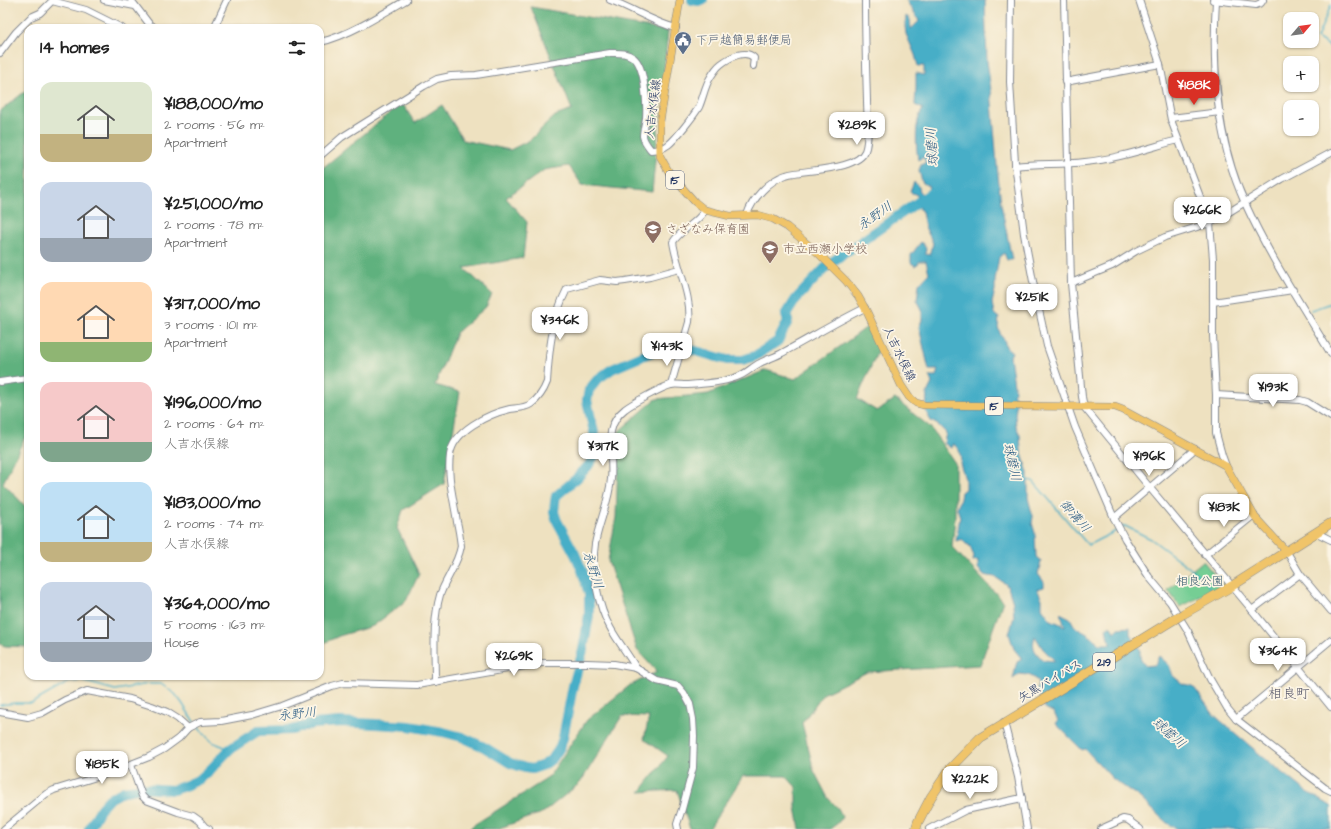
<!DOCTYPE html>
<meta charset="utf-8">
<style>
:root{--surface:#fff;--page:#f6f6f6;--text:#222;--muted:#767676;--accent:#d93025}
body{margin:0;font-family:"Architects Daughter","Klee One",sans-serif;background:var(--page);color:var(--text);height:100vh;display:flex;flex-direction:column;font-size:15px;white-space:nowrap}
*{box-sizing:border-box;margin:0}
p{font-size:13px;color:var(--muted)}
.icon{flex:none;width:22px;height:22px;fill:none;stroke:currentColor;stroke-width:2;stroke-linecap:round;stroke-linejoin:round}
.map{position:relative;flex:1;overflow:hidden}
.drawer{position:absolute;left:24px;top:24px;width:300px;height:656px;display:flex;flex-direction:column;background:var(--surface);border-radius:12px;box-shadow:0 1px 3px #0004}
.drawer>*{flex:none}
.needle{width:26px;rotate:61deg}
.buttons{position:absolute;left:1283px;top:12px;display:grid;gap:8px}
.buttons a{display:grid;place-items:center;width:36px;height:36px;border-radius:8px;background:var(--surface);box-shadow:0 1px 3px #0004;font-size:20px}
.price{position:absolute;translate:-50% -34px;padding:0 9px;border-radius:8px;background:#fff;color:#222;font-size:13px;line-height:26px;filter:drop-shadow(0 1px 2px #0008)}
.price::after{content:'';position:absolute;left:50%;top:24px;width:12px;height:9px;margin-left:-6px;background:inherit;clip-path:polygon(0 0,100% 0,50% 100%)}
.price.current{background:var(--accent);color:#fff}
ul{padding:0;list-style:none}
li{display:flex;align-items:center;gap:12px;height:100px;padding:0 16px}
li span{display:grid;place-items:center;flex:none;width:112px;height:80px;border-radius:12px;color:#555}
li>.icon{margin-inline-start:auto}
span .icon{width:48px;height:48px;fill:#fffc;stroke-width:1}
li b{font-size:17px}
h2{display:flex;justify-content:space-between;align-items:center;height:48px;padding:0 16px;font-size:17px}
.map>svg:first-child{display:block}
.green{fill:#74ce94;stroke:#487e79}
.forest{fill:#5fb17e;stroke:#3d706e}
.water{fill:#47aec7;stroke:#316e92;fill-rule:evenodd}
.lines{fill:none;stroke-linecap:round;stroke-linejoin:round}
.stream{stroke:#47aec7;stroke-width:1.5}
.river{stroke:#47aec7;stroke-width:10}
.minor-casing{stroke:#84888f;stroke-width:8}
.major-casing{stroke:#84888f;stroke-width:8}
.highway-casing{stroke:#84888f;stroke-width:10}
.minor{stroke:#fff;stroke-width:6}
.major{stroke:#f0c469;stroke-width:7}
.highway{stroke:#f0c469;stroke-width:9}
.highway-bridge-casing{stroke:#84888f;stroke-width:10;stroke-linecap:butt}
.highway-bridge{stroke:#f0c469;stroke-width:9}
.labels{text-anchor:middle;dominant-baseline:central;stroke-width:3.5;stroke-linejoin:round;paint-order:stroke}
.shield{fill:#fcf5e5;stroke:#5e6a86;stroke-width:1}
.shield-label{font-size:11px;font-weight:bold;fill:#1b2f5e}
.service-label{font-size:12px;fill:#4e5e75;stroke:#fcf5e5;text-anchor:start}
.street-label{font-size:12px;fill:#1b2f5e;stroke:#fcf5e5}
.education-label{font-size:12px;fill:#785e54;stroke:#fcf5e5;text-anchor:start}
.park-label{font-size:12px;fill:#31576c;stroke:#fcf5e5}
.water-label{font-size:13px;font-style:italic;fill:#2a5b83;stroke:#fcf5e5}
.quarter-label{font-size:14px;fill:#5e5e6f;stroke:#fcf5e5}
</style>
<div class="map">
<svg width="1331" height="829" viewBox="0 0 1331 829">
<rect width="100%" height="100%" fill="#fcf5e5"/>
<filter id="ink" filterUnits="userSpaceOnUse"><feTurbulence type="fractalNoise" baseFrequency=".025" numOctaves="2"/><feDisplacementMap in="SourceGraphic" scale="8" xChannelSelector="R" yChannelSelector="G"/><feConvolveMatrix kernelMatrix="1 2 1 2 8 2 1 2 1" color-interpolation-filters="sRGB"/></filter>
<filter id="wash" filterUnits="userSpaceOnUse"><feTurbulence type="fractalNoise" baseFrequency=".012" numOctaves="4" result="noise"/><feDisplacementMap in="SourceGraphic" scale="16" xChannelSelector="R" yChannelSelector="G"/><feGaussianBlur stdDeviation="0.9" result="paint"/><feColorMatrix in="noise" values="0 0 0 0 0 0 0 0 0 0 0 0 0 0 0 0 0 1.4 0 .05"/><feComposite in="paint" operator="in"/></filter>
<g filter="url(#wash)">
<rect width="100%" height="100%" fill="#eee1c0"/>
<path class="green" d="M1203,561L1223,585L1180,607L1168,590Z"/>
<g class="forest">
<path d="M531,7L668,31L652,192L582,185L569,166L544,170L506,198L527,222L523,258L464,268L492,294L486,307L456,333L435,385L460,392L444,484L403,510L397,528L419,574L406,601L373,626L339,636L320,645V170L402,103L415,123L442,105L463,140L510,150L530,140L555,116L572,110Z"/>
<path d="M28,89V436L24,439L3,483L28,509V647L5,646L0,644V111Z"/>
<path d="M867,327L879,348L857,399L877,411L895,399L930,427L955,463V518L952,547L1003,601L980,665L867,672L823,694L802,723L814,771L828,798L837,807L842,817L838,823L830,829H800L796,807V787L786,776H743L709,829H690L677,790L640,792L668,756L644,739L649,717L622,716L580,783L544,812L497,829H470L472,826L548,778L587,720L629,686L657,672L637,650L608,561L616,517L619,431L656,399L708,394L766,370L795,379Z"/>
</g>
<path class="water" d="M906,0H985L987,61L991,90L997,166L1001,204L1012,260H1007L1004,253L999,257L995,280V290L992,303L994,314L999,318L998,327L1001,336L1004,339L1006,347L1012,352L1010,356L1015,392L1013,394L1017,399L1015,415L1016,426L1020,435L1021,450L1028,473V498L1033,517L1032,523L1035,533L1036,557L1041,561L1038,574L1044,582V587L1037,589L1042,599V608L1051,620L1065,626L1060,613L1070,618L1075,627L1089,635L1100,644H1112L1108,639L1106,628L1110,626L1115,632L1119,628L1130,627V634L1140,649V657L1145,666L1155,665L1159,656L1169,665L1173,676L1183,684L1193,686L1214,715L1263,757L1306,791L1331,806V829H1178L1167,823L1139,797L1113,779L1085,749L1082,750L1056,724L1058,720L1053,712L1045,708L1037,690L1038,681L1029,675L1019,674L1013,679L1017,662L1022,659L1014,649L1009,634L1014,617L1013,603L1009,590L1006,584L995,577L983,575L978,568V560L973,561L974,556L969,545L966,544L962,539L956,541L960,517L957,508L960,499L961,492L965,489V479L960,463L961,458L959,450L953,443L951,448L944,443L946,433L938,425L931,421L926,412L927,393L932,383L929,376H936L938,370H929L919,327L922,320V309L917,300L919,284L929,273L926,261H920L916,266L911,263V255L921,242L926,248L925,254L930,255L933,243L925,227L922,212L920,209L917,195L910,192L914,182L919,187L920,192L926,198L929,187L922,182L919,170L921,165L926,162L923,157L918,160C916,146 914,121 923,109L915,105L916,88V73L924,75V66H918L915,55L906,34L905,26L906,16L910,19L911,29L919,21ZM1035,636L1043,649L1055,661L1043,660C1035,652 1031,648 1035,636Z"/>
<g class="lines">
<g class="stream">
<path d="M1331,5L1317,38L1331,47"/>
<path d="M1311,310L1331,303"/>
<path d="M1027,480L1033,481L1088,545L1118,530"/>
<path d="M1121,528L1125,526L1151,539L1203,578L1212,591"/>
<path d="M0,705L15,703H32L69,682L82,681L115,690L148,684H161L175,694L182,703L194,722"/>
<path d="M196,725L212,742L230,749"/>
</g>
<g class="river">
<path d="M692,0L699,1L703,0"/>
<path d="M89,829L101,808L109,799L124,791L142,788L173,790L187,785L200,779L210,770L230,749L258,731L292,730L312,724L341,722L409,726L443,732L462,737L484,747L510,763L525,768L532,769L544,765L553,758L559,749L563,738L573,686L583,650L589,615V594L582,570L575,554L557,521L554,512L555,502L556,496L576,479L588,466L595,455L597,446L587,400L589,390L598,379L612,369L652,352L670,347L689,349L727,360H743L755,356L778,341L788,321L786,315L796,299L829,264L938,188"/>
</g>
</g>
</g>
<g filter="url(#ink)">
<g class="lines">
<g class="minor-casing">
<g id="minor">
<path d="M104,0L135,6"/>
<path d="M131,0L150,25L156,28"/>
<path d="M610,0C633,8 652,22 676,28"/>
<path d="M1011,0L1010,82L1015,163L1024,234L1035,292L1047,346L1075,427L1114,518L1125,539L1149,577L1170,602L1188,631L1210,679L1227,708L1236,719L1325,788L1331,791"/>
<path d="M1064,0L1071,283L1082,397L1084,407L1150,488L1252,610L1331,707"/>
<path d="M1139,0L1160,64L1171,120L1210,223L1213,259V336L1216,395V433L1222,455L1226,466"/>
<path d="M1213,0L1256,5L1261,3L1263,0"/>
<path d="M1216,0C1212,68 1216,140 1245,203C1269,256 1301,304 1331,354"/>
<path d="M214,28L227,0"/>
<path d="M320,42C346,37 383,14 406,0"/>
<path d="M0,53L16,32L31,17L40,13L52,1L86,10L122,28"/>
<path d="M1065,82L1160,64"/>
<path d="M1171,118L1220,112"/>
<path d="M320,156L342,137L424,86L437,79L451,76L476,75L610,53C619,53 626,52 634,58C645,67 647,104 646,118C645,124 643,131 643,136C644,142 648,146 651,150C657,150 663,149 668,145C675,140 695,114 699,107C703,98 705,86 710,78C713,73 717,67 721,64C730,57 746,49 754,58L753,66"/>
<path d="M1015,166C1038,163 1062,165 1085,162C1117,159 1148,148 1178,140"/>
<path d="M747,215C752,199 769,180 786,175C804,169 857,171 865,151C870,138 867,114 867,100C866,67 865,33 865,0"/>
<path d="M1071,283L1112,266L1136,251L1165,237L1210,223L1218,219L1282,179L1331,153"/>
<path d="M1213,302L1293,290"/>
<path d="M0,382L28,378"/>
<path d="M671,385L689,322C692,295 677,269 673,242C681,229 697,224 705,210"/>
<path d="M1216,395L1300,400L1307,402L1331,417"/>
<path d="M1114,518L1195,449"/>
<path d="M1317,533L1331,540"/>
<path d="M1287,552L1300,574L1331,611"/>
<path d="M1205,555L1254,515"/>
<path d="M1252,610L1300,574"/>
<path d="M636,668C628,654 619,643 611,629C598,607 591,570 595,544C599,522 609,502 611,479C614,453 601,428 625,409C633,403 662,387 671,385C675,384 681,385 686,385C702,384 721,383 737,377C746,374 752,367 760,363C767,359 775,357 782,353C810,338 836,322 865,308"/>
<path d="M435,682C435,653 432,623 440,595C446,578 458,564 461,546C460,538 459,530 457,522C454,500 447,478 450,455C453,431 488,414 510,409C517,408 525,408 531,404C538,399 544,390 547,382C549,350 552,318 567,289L600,280L617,282L625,281L650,277L679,269"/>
<path d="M0,712L28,717L42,713L65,700L87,691L130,699L152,706L167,712L178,719L188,728"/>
<path d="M1236,719L1331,640"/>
<path d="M1004,722L1018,777L1027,829"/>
<path d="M131,765L142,796L146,800L178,812L193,816L200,821L205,827L209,829"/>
<path d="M4,829L46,794L54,790L103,775L149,757L164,749L179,738L188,728L200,722L221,721L252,715L282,706L332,686L343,683L417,685L542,663H587L614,664L636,668L657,681L678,686L684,693L690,704L693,719L694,736L693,768L682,809L677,824L678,829"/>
<path d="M929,829L966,810L1022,798"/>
<path d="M1101,829L1123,819L1128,820L1140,829"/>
</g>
</g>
<g class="major-casing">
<path id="major" d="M680,0L660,122V156L670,174L695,202L705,210L730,216L758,215L773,219L787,227L818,253L846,281L858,296L867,312L901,385L909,397L916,403L924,405L1115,407L1123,410L1226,466L1255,517L1287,552"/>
</g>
<g class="highway-casing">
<g id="highway">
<path d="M1183,614L1232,586L1331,523"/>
<path d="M916,829L918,822L931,797L950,769L980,738L1026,710"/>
</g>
</g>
<use href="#minor" class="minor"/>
<use href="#major" class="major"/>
<use href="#highway" class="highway"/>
<g class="highway-bridge-casing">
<path id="highway-bridge" d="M1026,710L1183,614"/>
</g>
<use href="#highway-bridge" class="highway-bridge"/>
</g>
</g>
<defs>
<g id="civic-pin" transform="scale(0.9)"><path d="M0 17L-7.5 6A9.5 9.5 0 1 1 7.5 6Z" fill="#5c6f8a" stroke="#fcf5e5"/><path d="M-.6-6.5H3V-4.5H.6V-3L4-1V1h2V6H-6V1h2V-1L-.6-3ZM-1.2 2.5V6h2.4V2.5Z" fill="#fff"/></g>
<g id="school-pin" transform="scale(0.9)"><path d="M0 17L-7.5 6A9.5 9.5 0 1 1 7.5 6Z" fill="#8d6e63" stroke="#fcf5e5"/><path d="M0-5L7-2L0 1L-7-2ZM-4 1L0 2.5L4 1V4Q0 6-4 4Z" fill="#fff"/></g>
</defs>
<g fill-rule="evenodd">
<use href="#civic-pin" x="683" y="40"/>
<use href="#school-pin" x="653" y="229"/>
<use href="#school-pin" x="770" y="249"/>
</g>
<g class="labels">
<g class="shield">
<rect x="666" y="171" width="18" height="18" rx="3"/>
<rect x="985" y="397" width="18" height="18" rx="3"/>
<rect x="1093" y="653" width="22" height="18" rx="3"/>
</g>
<g class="shield-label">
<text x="675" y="180">15</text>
<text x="994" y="406">15</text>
<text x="1104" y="662">219</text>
</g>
<g class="service-label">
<text x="696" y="40">下戸越簡易郵便局</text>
</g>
<g class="street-label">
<text transform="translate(653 109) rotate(-83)">人吉水俣線</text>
<text transform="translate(899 354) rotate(64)">人吉水俣線</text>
<text transform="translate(1050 681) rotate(-31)">矢黒バイパス</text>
</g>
<g class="education-label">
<text x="666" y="229">さざなみ保育園</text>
<text x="783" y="249">市立西瀬小学校</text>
</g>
<g class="park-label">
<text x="1200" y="581">相良公園</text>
</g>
<g class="water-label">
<text transform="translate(932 147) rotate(-94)">球磨川</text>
<text transform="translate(875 216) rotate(-35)">永野川</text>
<text transform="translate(1012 462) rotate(77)">球磨川</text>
<text transform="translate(1075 516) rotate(49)">御溝川</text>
<text transform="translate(593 570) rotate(72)">永野川</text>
<text transform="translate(297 714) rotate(-7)">永野川</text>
<text transform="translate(1169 733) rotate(41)">球磨川</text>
</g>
<g class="quarter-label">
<text x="1289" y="694">相良町</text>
</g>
</g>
</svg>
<div class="buttons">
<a><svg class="needle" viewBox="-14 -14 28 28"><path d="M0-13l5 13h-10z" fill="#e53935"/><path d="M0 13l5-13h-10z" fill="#767676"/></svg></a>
<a>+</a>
<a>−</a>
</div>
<b class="price current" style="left:1194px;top:106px">¥188K</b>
<b class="price" style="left:857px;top:146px">¥289K</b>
<b class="price" style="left:1202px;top:231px">¥266K</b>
<b class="price" style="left:1032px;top:318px">¥251K</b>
<b class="price" style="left:560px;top:341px">¥346K</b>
<b class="price" style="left:667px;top:367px">¥143K</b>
<b class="price" style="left:1273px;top:408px">¥193K</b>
<b class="price" style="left:603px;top:467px">¥317K</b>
<b class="price" style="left:1149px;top:477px">¥196K</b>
<b class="price" style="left:1224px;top:528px">¥183K</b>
<b class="price" style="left:1278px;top:672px">¥364K</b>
<b class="price" style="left:514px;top:677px">¥269K</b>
<b class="price" style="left:102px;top:785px">¥185K</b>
<b class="price" style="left:970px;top:800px">¥222K</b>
<section class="drawer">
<h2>14 homes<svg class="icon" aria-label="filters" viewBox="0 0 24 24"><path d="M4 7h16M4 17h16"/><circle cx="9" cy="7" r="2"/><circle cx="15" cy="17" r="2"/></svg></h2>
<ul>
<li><span style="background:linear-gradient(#dfe7d0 65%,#c2b280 0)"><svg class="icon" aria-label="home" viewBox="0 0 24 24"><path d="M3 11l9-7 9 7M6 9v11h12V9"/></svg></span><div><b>¥188,000/mo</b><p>2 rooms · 56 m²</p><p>Apartment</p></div></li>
<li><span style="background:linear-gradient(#c9d6e8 70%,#9aa5b1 0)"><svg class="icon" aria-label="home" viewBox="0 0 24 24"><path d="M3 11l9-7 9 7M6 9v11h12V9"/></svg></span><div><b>¥251,000/mo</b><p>2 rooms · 78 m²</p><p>Apartment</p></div></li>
<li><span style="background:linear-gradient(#ffd9b3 75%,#8fb573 0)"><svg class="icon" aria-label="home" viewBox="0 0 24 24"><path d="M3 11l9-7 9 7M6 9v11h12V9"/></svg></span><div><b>¥317,000/mo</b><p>3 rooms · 101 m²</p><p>Apartment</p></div></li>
<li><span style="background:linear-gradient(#f6c9c9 75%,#7fa58c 0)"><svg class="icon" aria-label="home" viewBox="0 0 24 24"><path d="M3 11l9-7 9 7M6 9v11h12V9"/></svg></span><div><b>¥196,000/mo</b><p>2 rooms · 64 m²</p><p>人吉水俣線</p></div></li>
<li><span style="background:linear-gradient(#bfe0f5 75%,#c2b280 0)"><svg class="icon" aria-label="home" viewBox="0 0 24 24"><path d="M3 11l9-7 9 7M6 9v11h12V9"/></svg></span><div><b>¥183,000/mo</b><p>2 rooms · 74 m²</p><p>人吉水俣線</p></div></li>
<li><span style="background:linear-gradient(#c9d6e8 75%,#9aa5b1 0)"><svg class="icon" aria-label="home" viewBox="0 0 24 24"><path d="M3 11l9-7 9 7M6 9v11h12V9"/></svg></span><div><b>¥364,000/mo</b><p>5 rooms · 163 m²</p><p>House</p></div></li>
</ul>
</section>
</div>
